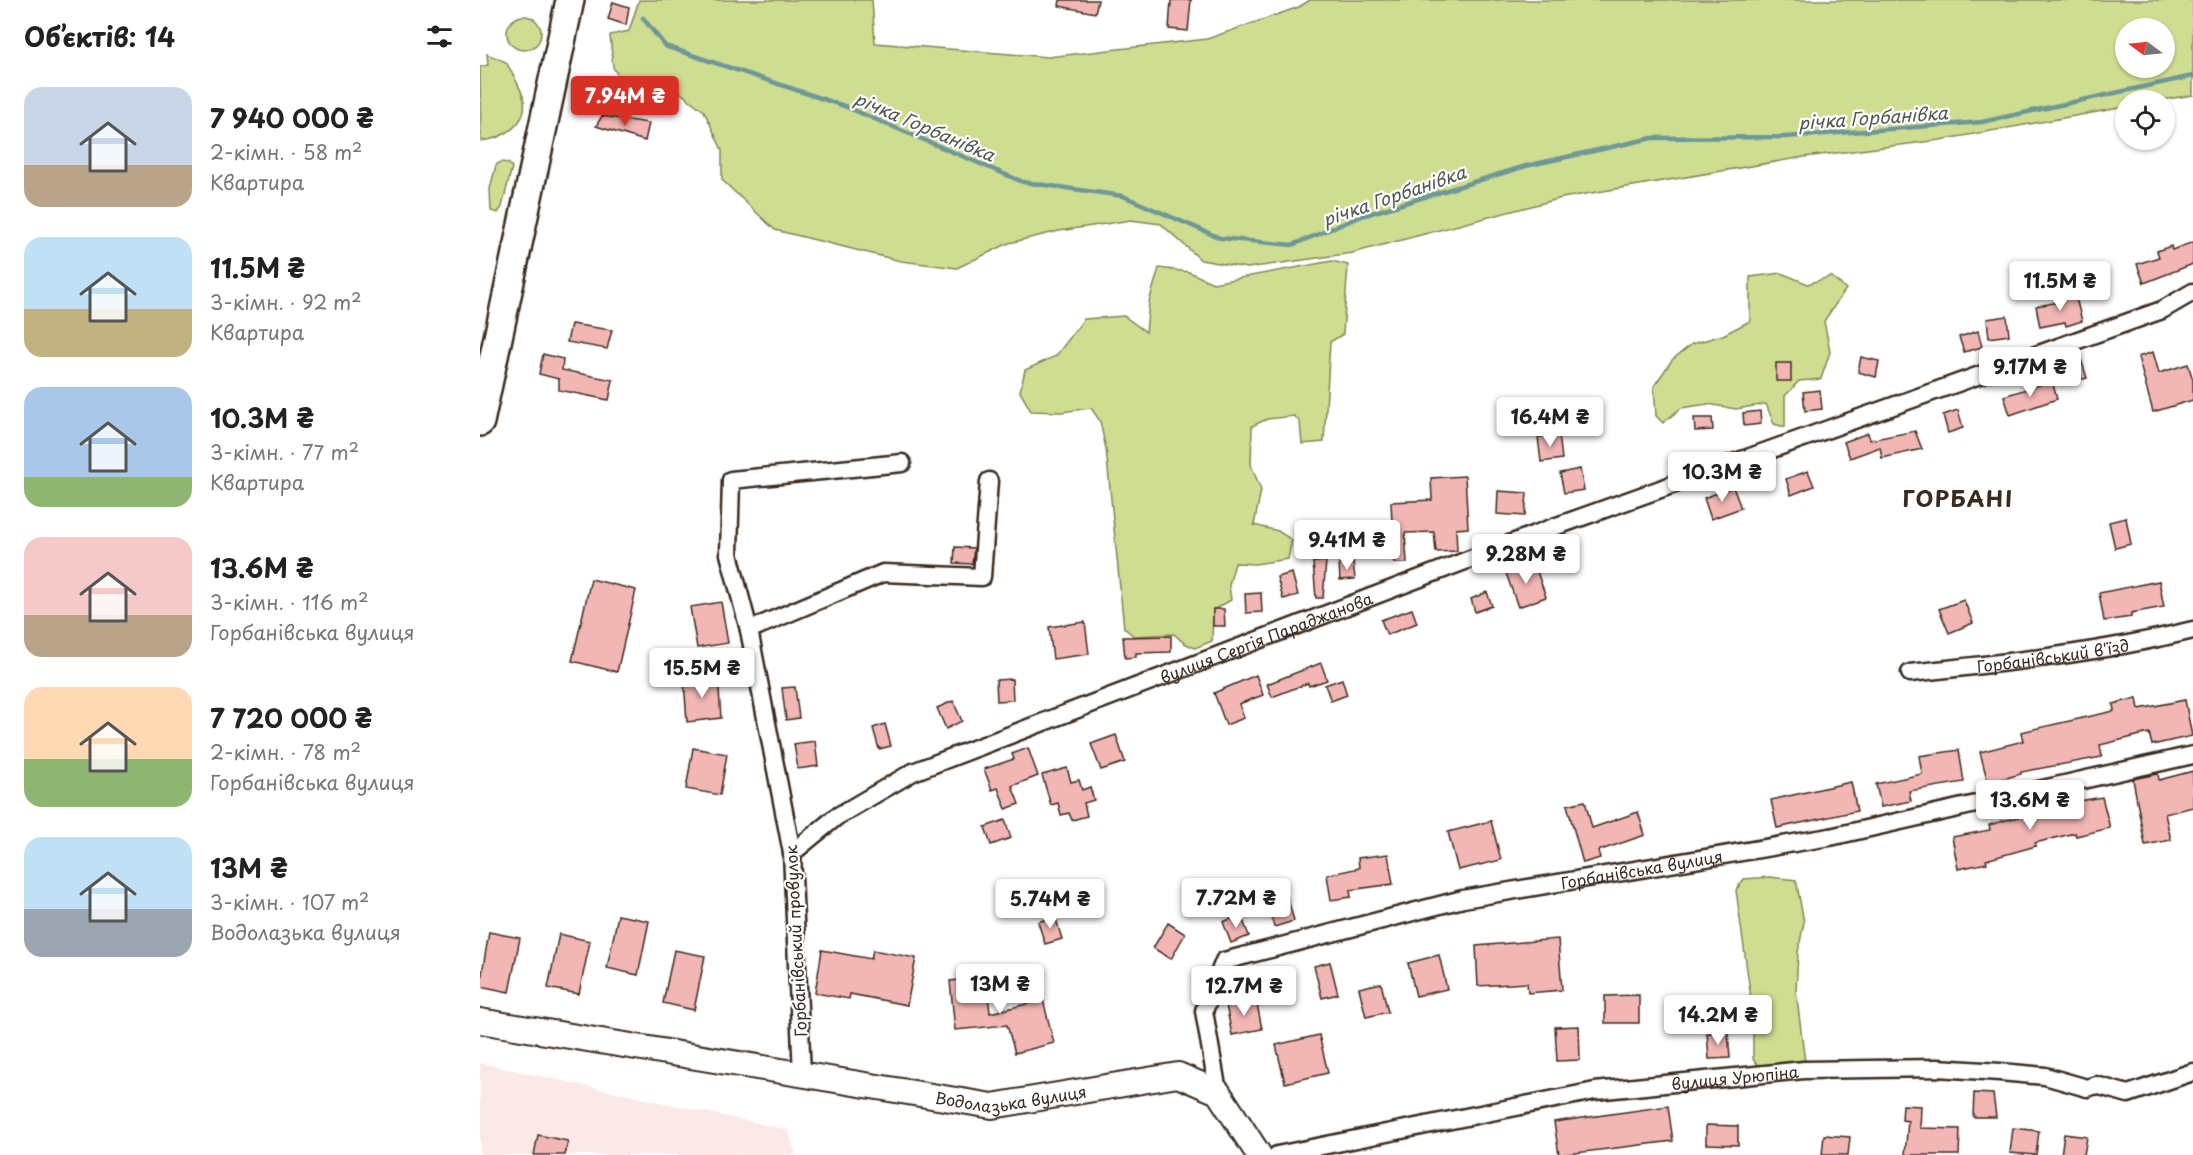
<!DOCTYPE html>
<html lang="uk">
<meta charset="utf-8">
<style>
:root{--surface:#fff;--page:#f6f6f6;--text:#222;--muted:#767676;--accent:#d93025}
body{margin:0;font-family:"Playpen Sans",sans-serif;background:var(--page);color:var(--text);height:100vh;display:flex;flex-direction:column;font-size:22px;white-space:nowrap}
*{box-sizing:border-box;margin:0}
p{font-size:20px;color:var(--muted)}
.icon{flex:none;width:33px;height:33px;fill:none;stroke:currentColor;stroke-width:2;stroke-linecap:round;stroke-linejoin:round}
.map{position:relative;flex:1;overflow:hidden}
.panel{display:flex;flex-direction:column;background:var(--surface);width:480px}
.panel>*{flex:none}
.needle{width:39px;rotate:285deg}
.controls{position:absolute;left:1635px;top:18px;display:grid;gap:12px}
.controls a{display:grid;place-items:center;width:60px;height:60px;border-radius:50%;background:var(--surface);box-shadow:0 2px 4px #0004;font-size:30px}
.price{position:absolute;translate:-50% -51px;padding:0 14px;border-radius:6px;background:#fff;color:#222;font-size:20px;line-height:39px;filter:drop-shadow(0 2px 3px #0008)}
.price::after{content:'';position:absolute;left:50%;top:36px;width:18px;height:14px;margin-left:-9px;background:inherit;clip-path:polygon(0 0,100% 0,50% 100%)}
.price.selected{background:var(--accent);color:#fff}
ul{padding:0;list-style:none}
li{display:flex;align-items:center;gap:18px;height:150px;padding:0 24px}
li span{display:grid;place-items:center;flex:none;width:168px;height:120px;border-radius:18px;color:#555}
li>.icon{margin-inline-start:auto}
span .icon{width:72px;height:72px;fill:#fffc;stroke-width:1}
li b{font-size:26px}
h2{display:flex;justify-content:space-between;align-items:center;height:72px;padding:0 24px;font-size:26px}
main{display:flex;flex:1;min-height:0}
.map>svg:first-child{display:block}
.built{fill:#fbe9e8}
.green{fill:#cfdd91;stroke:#858458;stroke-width:1.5;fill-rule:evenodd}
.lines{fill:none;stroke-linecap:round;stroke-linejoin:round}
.stream{stroke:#6d9897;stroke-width:4.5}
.building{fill:#f2b7b4;stroke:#3b2a1e;stroke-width:1.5}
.street-casing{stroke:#3b2a1e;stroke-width:21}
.secondary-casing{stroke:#3b2a1e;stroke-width:28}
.primary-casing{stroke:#3b2a1e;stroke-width:32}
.street{stroke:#fff;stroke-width:16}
.secondary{stroke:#fff;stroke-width:24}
.primary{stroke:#fff;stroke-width:27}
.labels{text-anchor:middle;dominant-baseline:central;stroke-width:4.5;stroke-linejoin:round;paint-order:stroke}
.street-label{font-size:16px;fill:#3b2a1e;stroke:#fff}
.water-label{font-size:18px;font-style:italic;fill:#505850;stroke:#fff}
.district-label{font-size:22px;font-weight:bold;letter-spacing:1.5px;fill:#3b2a1e;stroke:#fff}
</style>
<main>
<section class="panel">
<h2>Об’єктів: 14<svg class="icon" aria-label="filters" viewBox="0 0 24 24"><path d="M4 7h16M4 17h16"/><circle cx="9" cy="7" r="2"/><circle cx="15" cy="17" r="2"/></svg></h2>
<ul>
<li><span style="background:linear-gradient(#c9d6e8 65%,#b9a48a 0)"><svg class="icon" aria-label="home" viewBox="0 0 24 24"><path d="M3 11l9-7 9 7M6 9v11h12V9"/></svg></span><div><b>7 940 000 ₴</b><p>2-кімн. · 58 m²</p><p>Квартира</p></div></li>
<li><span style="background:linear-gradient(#bfe0f5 60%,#c2b280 0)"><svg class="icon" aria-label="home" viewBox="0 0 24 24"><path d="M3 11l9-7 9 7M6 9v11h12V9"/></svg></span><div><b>11.5M ₴</b><p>3-кімн. · 92 m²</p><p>Квартира</p></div></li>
<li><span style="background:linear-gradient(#a9c7e8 75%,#8fb573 0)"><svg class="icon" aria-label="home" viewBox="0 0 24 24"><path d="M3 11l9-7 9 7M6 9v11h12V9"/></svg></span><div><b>10.3M ₴</b><p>3-кімн. · 77 m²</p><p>Квартира</p></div></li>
<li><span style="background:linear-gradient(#f6c9c9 65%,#b9a48a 0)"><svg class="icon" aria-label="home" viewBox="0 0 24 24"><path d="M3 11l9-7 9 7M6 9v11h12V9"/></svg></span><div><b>13.6M ₴</b><p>3-кімн. · 116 m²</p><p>Горбанівська вулиця</p></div></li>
<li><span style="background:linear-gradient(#ffd9b3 60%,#8fb573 0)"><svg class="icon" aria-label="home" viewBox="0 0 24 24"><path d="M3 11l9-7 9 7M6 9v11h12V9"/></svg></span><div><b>7 720 000 ₴</b><p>2-кімн. · 78 m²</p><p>Горбанівська вулиця</p></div></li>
<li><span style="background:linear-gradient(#bfe0f5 60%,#9aa5b1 0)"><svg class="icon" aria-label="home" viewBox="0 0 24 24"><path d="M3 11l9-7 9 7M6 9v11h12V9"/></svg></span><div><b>13M ₴</b><p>3-кімн. · 107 m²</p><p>Водолазька вулиця</p></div></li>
</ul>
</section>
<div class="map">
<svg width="1713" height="1155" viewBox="0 0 1713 1155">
<rect width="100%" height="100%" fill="#fff"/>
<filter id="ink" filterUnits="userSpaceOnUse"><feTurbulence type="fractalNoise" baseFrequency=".0167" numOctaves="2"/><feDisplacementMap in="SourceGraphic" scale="12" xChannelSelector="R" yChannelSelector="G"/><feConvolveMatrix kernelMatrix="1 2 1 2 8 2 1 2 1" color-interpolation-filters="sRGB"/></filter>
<g filter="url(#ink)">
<path class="built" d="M0,1063L308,1130L316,1155H0Z"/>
<g class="green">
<path d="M159,0H392L395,43L568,57L727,39L819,7L830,0H1713V95L1681,100H1646L1645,107L1460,140L1324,157L1082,198L872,253L767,268L721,260L681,224L651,220L579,231L529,243L477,268L421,261L295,230L242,180V150L224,111L198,91L145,88L133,67L130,35L149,31ZM1646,28H1684V68H1646Z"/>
<circle cx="44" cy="33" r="17"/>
<path d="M7,54L26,62C32,73 39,85 43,96C51,123 23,139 1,141L0,67L8,65Z"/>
<path d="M21,162L28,163L32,167L22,207L18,213L11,211L10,189L16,165Z"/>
<path d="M852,261L868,265L863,334L850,342L844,442L822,444L820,422L814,416L787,419L772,426L771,465L781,490L774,525L798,531L812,540L808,559L775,564L755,563L749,585L751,600L733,610L732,641L715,648L704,643L694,634L654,636L644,628L626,449L620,421L611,408L581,412L551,411L540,392L545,370L576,356L604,319L644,316L666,332L669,302L679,268L709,272L733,283Z"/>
<path d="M1301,273L1328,284L1351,276L1366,289L1344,321L1350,352L1341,379L1319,381L1305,396V427L1294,424L1286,404L1256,409L1228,404L1201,408L1183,423L1176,416L1174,386L1192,360L1212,344L1243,335L1270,321V277Z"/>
<path d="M1290,877L1316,880L1324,922L1318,952L1316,991L1325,1062L1280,1067L1273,1059V1013L1256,890L1264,879Z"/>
</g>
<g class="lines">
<path class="stream" d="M163,18L185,46L364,106L543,182L643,196L740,238L812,245L882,216L1046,166L1172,138L1306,137L1502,122L1713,76"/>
</g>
<g class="building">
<path d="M580,0H618L615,13L579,6Z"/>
<path d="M691,0H711L708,31L689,29Z"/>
<path d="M133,2L149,7L146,25L128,19Z"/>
<path d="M122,116L169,123L165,141L116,126Z"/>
<path d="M1713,242V264L1664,283L1657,264L1679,257L1677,251L1691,246L1692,250Z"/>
<path d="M1595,294L1602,321L1586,326L1585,322L1560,327L1556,306L1580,302L1579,298Z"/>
<path d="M1527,316L1529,335L1509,338L1507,319Z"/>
<path d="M91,324L132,330L127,349L87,342Z"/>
<path d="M1498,331L1502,347L1484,352L1479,337Z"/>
<path d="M1673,352L1679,373L1708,364L1713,380V400L1673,412L1658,357Z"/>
<path d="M63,354L83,359L82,370L133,380L129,400L79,390V379L59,374Z"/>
<path d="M1381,357L1399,361L1396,377L1378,372Z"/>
<path d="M1601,359L1607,378L1589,383L1583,364Z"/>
<rect x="1296" y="363" width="15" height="18"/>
<path d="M1572,381L1577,399L1530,415L1524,396Z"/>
<path d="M1340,390L1342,409L1325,411L1323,392Z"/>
<path d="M1478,410L1483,428L1468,433L1463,415Z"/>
<path d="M1280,411L1281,424L1264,426L1263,413Z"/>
<path d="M1214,418H1232L1233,430L1215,431Z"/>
<path d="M1435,431L1442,449L1402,458L1400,447L1370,458L1364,442L1388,433L1390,440Z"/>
<path d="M1079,434L1082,459L1061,462L1058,437Z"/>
<path d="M1100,469L1104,490L1084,493L1080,473Z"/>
<path d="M1328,471L1334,486L1311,495L1306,479Z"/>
<path d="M985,476L988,528L976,529L977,551L956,552L954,532L925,533L927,563H914L911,502L952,500L951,478Z"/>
<path d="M1253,487L1261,508L1231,519L1224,498Z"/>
<path d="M1018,491L1047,493L1045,516L1017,514Z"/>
<path d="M1646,518L1651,544L1635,548L1629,522Z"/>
<path d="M1088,536L1095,556L1068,566L1061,546Z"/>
<path d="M475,547L494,548L492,564L474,563Z"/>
<path d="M846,561L843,598H836L833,562Z"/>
<path d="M873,561L875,579L860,580L859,563Z"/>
<path d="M1054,563L1066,597L1038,607L1026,573Z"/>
<path d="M812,573L818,595L803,599L797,577Z"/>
<path d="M111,579L156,590L137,672L92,661Z"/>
<path d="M1679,581L1684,607L1651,613V617L1624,621L1619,593Z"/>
<path d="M1007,592L1012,606L995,612L991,599Z"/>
<path d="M781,593L782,612L766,613L765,594Z"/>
<path d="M1484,600L1493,623L1469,633L1459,609Z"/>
<path d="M241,602L248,643L217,648L210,607Z"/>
<path d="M733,609H744L745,626H733Z"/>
<path d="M932,609L937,623L907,635L901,620Z"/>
<path d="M605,622L609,654L573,659L569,627Z"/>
<path d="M691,636V652L656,653V657L645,658L643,637Z"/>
<path d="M841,663L847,680L829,686L828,683L792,697L787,684Z"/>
<path d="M776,675L783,695L759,704L764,718L746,725L734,693Z"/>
<path d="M238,676L241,718L207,722L204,680Z"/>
<path d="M532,679L533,700L517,701L516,680Z"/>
<path d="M862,679L867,695L851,701L845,685Z"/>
<path d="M315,687L319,718L306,720L302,688Z"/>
<path d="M1657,698L1659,709L1705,700L1712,736L1672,745L1669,733L1620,745L1622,757L1541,772V774L1508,783L1500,752L1543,741L1541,732L1634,711L1633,704Z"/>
<path d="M473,701L482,721L466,729L457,708Z"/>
<path d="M405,724L411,746L399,749L393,728Z"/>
<path d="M636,735L645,762L621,770L611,744Z"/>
<path d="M335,741L338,766L318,769L314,744Z"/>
<path d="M213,748L247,754L240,795L206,789Z"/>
<path d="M548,748L558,776L532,786L539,804L526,809L518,788L512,790L504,769L534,759L532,754Z"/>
<path d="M1479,750L1484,782L1429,791L1431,801L1401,807L1396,784L1442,774L1439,756Z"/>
<path d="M587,768L591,782L599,780L602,790L610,787L614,800L604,803L607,816L592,820L589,813L581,815L578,803L571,805L562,775Z"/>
<path d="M1713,771V807L1685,814L1691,840L1665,845L1653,779L1678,774L1679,780Z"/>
<path d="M1371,782L1377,811L1297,828L1291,800Z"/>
<path d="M1622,797L1630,828L1596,836L1595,833L1555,843L1556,846L1506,860L1507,863L1478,869L1472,837L1510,830L1509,825L1587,803Z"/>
<path d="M1105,801L1112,828L1158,812L1165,835L1118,851L1120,858L1103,863L1087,805Z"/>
<path d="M525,820L531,838L511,845L505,827Z"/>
<path d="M1011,821L1021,860L978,870L968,832Z"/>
<path d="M908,854L913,884L870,890L871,897L851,900L847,875L879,868L878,858Z"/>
<path d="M806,892L814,921L794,927L786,898Z"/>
<path d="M138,915L169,921L158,975L127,968Z"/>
<path d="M761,915L769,936L751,943L743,922Z"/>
<path d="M575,916L582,939L565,944L558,922Z"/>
<path d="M688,923L705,934L691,959L673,948Z"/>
<path d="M9,932L40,938L29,992L0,986Z"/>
<path d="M79,934L110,941L99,994L68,988Z"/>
<path d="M1078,939L1082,990L1048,993L1047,983L998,986L996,946Z"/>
<path d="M194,950L225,956L214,1010L183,1003Z"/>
<path d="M342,950L391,959L393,950L436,958L427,1005L370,994L369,999L335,993Z"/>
<path d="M959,955L967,989L936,996L928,963Z"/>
<path d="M850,962L858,994L842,998L834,966Z"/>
<path d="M506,977L510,1013L563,1000L574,1043L535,1053L527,1025L475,1030L470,981Z"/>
<path d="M901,983L908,1012L886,1017L879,988Z"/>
<path d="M1159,995V1023H1125V996Z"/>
<path d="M776,999L782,1029L752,1035L746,1005Z"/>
<path d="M1099,1026L1100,1060L1077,1061L1075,1027Z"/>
<path d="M1248,1032L1250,1058L1229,1059L1227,1033Z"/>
<path d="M839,1035L848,1073L805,1083L796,1045Z"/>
<path d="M1494,1093L1513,1094L1516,1117H1493Z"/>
<path d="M1423,1105L1441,1106L1440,1128L1480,1129L1479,1155H1425L1428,1121L1422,1120Z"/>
<path d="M1188,1106L1193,1141L1079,1155L1074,1122Z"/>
<path d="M1226,1125L1258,1126V1145L1226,1144Z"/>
<path d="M1533,1128L1559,1131L1556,1155L1530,1153Z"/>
<path d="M1584,1134L1607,1137L1604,1155H1581Z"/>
<path d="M58,1135L88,1141L85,1155H54Z"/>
<path d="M1344,1135L1370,1137L1368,1155H1342Z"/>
</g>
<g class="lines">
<g class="street-casing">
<g id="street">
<path d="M269,630L403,573L502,577L509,481"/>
<path id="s1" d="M1430,673C1525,663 1620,653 1713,630"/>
<path id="s2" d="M312,853L356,817L433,772L1074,527L1682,310L1713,292"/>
<path d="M322,1074L312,853L269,630L249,554L251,480L422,463"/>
<path id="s3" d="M738,1092L724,1011L744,961L983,899L1350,837L1713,755"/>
<path id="s4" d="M797,1155L1115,1091L1324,1070L1457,1068L1520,1072L1565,1076L1607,1088L1616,1085L1648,1094L1713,1072"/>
</g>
</g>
<g class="secondary-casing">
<g id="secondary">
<path id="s5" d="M0,1021L512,1106L698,1075L738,1092L779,1155"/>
</g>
</g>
<g class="primary-casing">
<path id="primary" d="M0,422L90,0"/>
</g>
<use href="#street" class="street"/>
<use href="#secondary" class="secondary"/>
<use href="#primary" class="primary"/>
</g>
</g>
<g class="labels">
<g class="street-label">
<text stroke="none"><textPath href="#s2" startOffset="524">вулиця Сергія Параджанова</textPath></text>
<text stroke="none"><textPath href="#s1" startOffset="144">Горбанівський в'їзд</textPath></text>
<text stroke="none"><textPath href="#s3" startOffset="564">Горбанівська вулиця</textPath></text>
<text transform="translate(315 941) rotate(-93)">Горбанівський провулок</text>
<text stroke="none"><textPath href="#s4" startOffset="465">вулиця Урюпіна</textPath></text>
<text stroke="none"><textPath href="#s5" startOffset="538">Водолазька вулиця</textPath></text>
</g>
<g class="water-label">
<text transform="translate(1393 117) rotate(-4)">річка Горбанівка</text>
<text transform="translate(445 126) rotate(23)">річка Горбанівка</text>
<text transform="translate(914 195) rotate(-19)">річка Горбанівка</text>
</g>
<g class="district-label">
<text x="1478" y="497">ГОРБАНІ</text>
</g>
</g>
</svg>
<div class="controls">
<a><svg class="needle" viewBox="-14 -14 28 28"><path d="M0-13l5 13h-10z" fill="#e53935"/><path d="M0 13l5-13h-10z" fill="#767676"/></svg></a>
<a><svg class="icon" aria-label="locate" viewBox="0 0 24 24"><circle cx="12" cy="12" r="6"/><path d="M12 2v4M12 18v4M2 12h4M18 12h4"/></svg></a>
</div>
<b class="price selected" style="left:145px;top:127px">7.94M ₴</b>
<b class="price" style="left:1580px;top:312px">11.5M ₴</b>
<b class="price" style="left:1550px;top:398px">9.17M ₴</b>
<b class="price" style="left:1070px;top:448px">16.4M ₴</b>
<b class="price" style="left:1242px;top:503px">10.3M ₴</b>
<b class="price" style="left:867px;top:571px">9.41M ₴</b>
<b class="price" style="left:1046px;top:585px">9.28M ₴</b>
<b class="price" style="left:222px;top:699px">15.5M ₴</b>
<b class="price" style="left:1550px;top:831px">13.6M ₴</b>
<b class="price" style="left:756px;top:929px">7.72M ₴</b>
<b class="price" style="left:570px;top:930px">5.74M ₴</b>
<b class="price" style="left:520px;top:1015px">13M ₴</b>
<b class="price" style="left:764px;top:1017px">12.7M ₴</b>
<b class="price" style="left:1238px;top:1046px">14.2M ₴</b>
</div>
</main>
